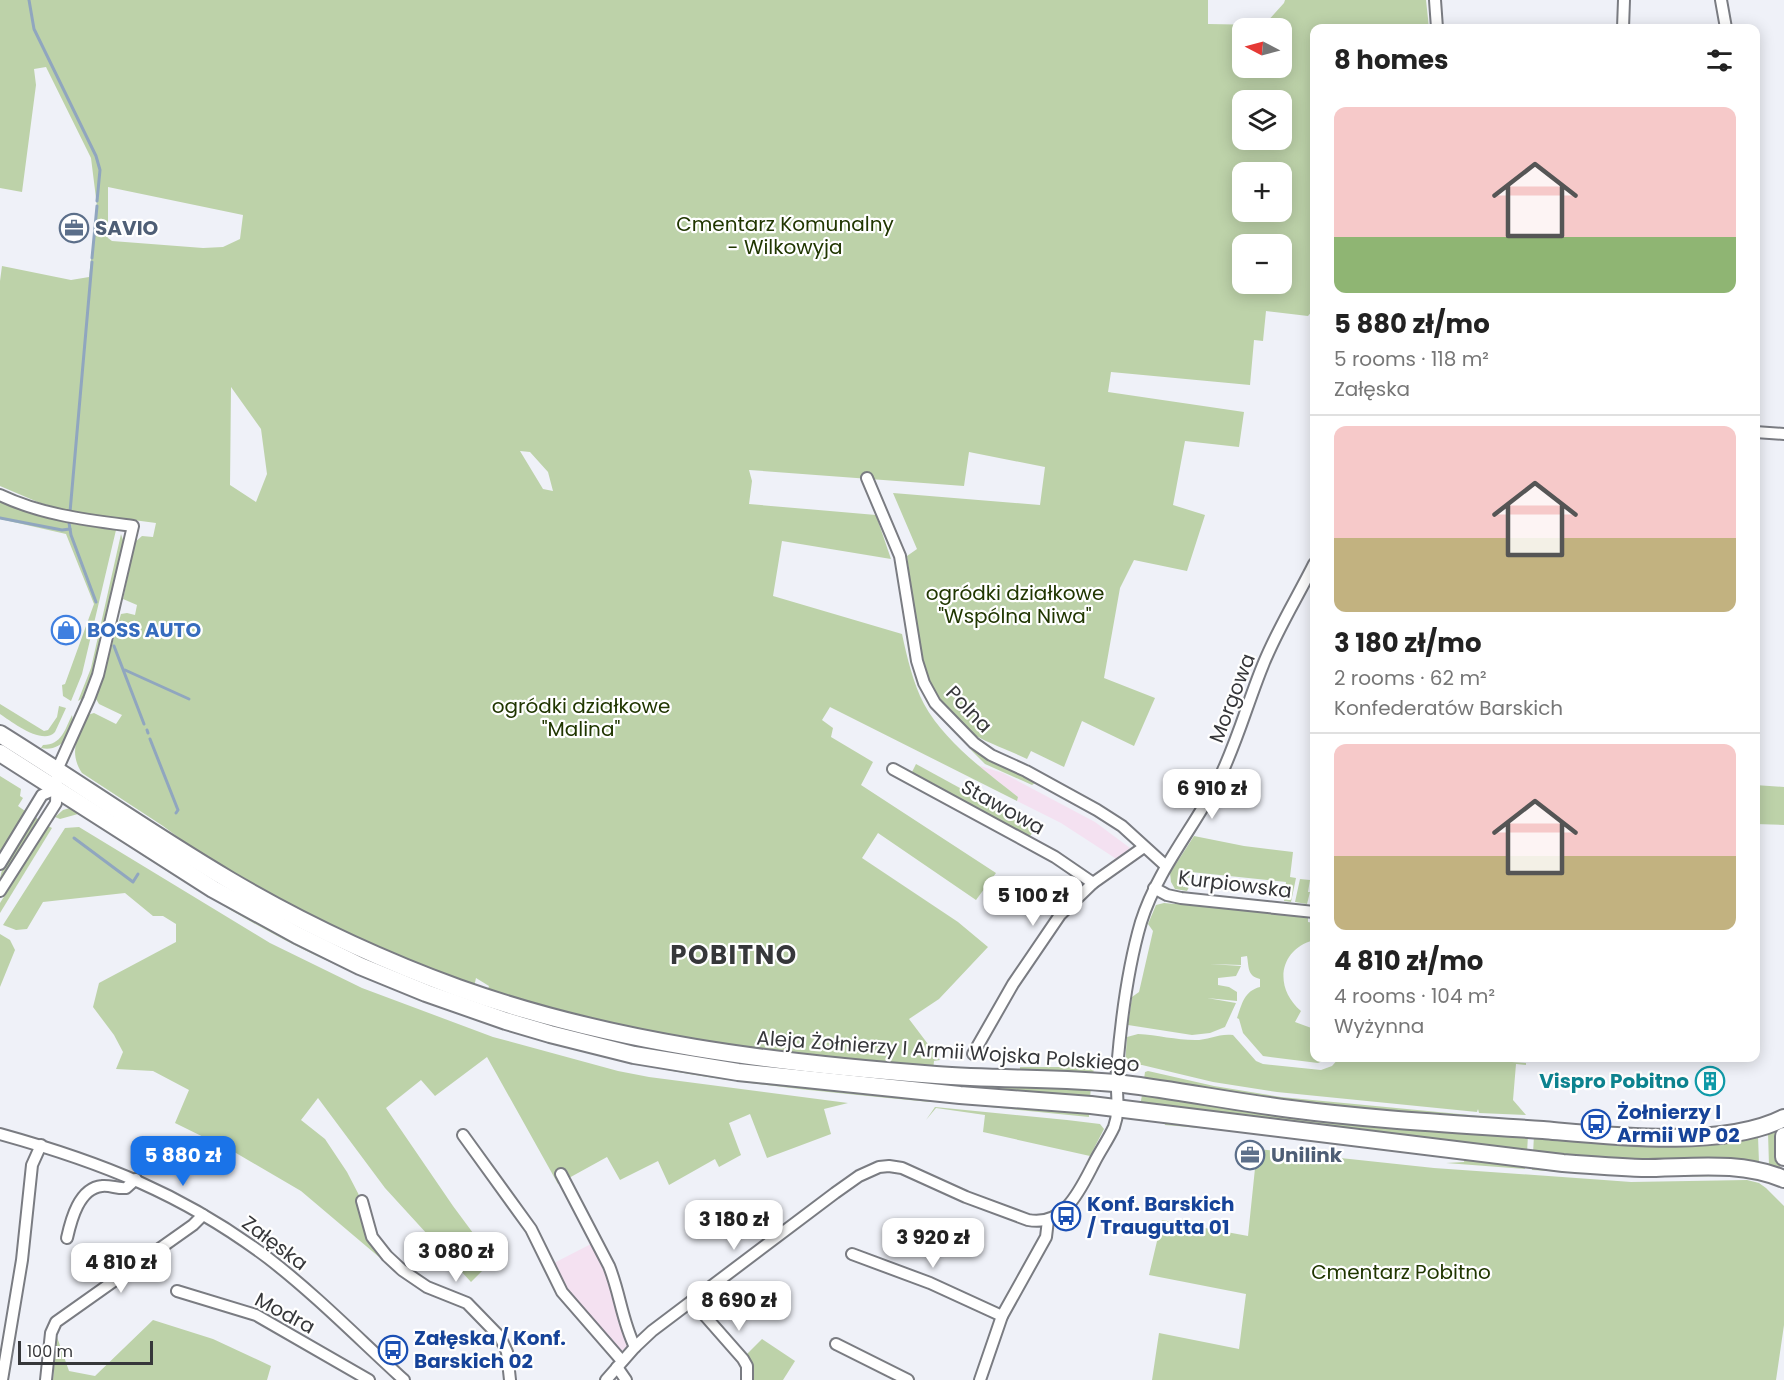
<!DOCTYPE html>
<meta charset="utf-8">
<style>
:root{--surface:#fff;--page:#f6f6f6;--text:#222;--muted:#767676;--line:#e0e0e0;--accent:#1a73e8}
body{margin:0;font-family:Poppins,sans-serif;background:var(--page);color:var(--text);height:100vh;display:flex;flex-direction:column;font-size:22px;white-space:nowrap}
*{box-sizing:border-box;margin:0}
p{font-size:20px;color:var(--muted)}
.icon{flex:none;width:33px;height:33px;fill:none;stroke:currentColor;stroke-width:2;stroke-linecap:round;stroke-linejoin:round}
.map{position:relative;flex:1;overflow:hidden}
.sheet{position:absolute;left:1310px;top:24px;width:450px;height:1038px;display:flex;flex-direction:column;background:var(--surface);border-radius:12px;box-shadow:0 3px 15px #0003}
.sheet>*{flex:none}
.needle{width:39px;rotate:276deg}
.controls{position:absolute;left:1232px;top:18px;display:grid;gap:12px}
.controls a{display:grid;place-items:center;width:60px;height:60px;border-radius:12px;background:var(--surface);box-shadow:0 3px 15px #0003;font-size:30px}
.scale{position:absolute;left:18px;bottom:15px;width:135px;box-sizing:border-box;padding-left:6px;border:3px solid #36373a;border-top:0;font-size:16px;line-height:21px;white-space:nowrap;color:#36373a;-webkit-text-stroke:4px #fff;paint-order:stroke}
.price{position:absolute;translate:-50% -51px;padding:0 14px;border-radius:12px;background:#fff;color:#222;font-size:20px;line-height:39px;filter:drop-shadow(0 2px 3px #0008)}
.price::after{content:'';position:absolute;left:50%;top:36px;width:18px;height:14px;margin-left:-9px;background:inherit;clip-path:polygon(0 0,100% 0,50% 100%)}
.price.current{background:var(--accent);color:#fff}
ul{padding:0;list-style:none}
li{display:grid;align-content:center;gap:12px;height:318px;padding:0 24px}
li+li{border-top:2px solid var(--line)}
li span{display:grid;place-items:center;height:186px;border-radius:12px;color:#555}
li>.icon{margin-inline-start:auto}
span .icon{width:108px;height:108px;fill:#fffc;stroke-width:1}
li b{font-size:26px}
h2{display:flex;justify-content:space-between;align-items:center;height:72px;padding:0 24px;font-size:26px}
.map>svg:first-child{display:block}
.education{fill:#f4e1f1}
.green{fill:#bdd2a9;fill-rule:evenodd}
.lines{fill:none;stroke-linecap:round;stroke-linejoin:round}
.stream{stroke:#90a6bf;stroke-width:3}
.minor-casing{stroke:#7a7c82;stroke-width:14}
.primary-casing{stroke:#7a7c82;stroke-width:20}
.minor{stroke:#fff;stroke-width:10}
.primary{stroke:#fff;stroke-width:16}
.labels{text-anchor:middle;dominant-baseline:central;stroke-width:4.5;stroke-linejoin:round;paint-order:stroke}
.park-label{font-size:20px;fill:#203600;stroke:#fff}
.service-label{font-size:20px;font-weight:bold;fill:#4e5e75;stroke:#fff;text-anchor:start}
.shop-label{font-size:20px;font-weight:bold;fill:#366cbe;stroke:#fff;text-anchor:start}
.street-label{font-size:20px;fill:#36373a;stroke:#fff}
.culture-label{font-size:20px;font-weight:bold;fill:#0d838f;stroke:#fff;text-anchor:end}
.transit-label{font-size:20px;font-weight:bold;fill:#164399;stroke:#fff;text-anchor:start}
.district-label{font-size:26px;font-weight:bold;letter-spacing:1.5px;fill:#36373a;stroke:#fff}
</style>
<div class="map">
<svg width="1784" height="1380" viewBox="0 0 1784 1380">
<rect width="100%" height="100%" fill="#eff1f8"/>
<g class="education">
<path d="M977,765L1003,773L1095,822L1130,848L1118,860L1061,823L1017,801L1018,797Z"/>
<path d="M591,1244L609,1281L627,1346L619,1354L565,1291L552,1264Z"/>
</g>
<g class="green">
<path d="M0,0H1208V24L1264,25L1284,3L1285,0H1426L1429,28H1314V309L1308,316L1266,311L1263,341L1254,340L1250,385L1111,372L1108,392L1244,412L1239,447L1185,441L1173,505L1205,515L1187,571L1134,560L1120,588L1104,678L1155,698L1134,746L1082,721L1064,767L1031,751L1027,759C1009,750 984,742 968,731C915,692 915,615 907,556L917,549L893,493L1040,505L1045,467L969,452L964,486L749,470L752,481L749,504L876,515L891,559L782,541L773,596L902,634C907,657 913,683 924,704C944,741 986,772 1018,797L1017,801L830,707L822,720L833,728L831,737L873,762L861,785L996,873L976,900L878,833L862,858L958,922L988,947L939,999L909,1019L940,1060L934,1061L933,1070L782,1055L613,1027L487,992L489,986L476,978L474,987L388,953L269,896L218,867L163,826L82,773C68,752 78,736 87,715L94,713L116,724L122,715L99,704L96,699L121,614L127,613L135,615L137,605L123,599L135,542L142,536L153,537L156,523L73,512L40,503L0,486V281L2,266L71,280L89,277L97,206L91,158L46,67L34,69L36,85L22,192L0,188ZM1242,28H1281V68H1242ZM1242,100H1281V140H1242ZM1242,172H1281V212H1242ZM108,187L243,215L240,239L223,247L203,248L112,241L108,238ZM1242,244H1281V284H1242ZM231,387L261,429L267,474L256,502L230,485ZM520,451L530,452L548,472L553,491L543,489Z"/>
<path d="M0,501L66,523L116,530L82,674L71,701L63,696L62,685L65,684L94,604L66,534L0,519Z"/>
<path d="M121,534L124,543L97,660L85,697L78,701L91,668Z"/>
<path d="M0,704L44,731L48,730L57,717L59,706L66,708L55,732C43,746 12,722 0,714Z"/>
<path d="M72,715C76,733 60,753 41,748L43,745C62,745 65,729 72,715Z"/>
<path d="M970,749L1035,780V783L1032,785L985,764Z"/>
<path d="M916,764L1035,829L1028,839L910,776Z"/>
<path d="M0,776L21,789L20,796L23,798L18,806L25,811L0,852Z"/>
<path d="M1755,785L1784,787V825L1755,824Z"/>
<path d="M70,808L75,809L196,885L526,1032L930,1097V1102C849,1094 768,1087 689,1074C560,1052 436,1012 319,957C234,917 157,864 78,814L60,819L55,817L63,810Z"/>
<path d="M35,817L39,820L0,881C0,863 25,833 35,817Z"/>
<path d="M48,826L52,828L0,913V903Z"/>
<path d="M79,827L270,943L362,988L493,1037L618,1071L649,1077L848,1103L824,1109L831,1134L767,1158L750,1114L729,1123L741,1155L719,1167L715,1159L669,1185L658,1161L620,1180L607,1157L558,1184L487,1057L435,1096L421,1080L386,1108L453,1206L493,1260L471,1282L385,1188L318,1098L301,1120L325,1139L347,1172L361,1199L370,1234L379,1257L301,1191L236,1153L175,1123L189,1090L153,1071L116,1069L123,1052L114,1035L93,1007L99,983L176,942V924L163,916H153L125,893L43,902L27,929L16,930L3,925L65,828Z"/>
<path d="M1194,836L1244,846L1293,852L1290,877L1296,878L1291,902L1284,901L1286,882L1191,872L1190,878L1184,877L1183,887H1189L1187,891L1175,889L1171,882L1170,873Z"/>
<path d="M1300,879L1310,880L1308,892H1310L1307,904L1295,902Z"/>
<path d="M1175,901L1308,915V922L1314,923V940C1278,950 1274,988 1301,1011L1295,1022L1314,1029V1058H1329L1318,1063L1263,1056L1243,1033L1239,1019L1237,1018C1242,1004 1244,991 1260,987V979C1247,976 1249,967 1247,956L1241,957V965L1210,964L1241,966L1236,976L1218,978V985L1229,987L1237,992V1001L1207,998L1236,1003L1225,1027L1210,1033L1192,1035L1128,1025L1132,997L1139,992L1153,931L1148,924L1156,905L1164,903L1175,904Z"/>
<path d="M0,934L10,940L15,950L0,987Z"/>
<path d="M1138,1034C1157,1035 1176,1040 1195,1040C1208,1040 1220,1033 1233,1035L1256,1061L1263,1064L1321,1070L1332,1066L1339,1058H1512V1062L1526,1063V1065L1516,1064L1513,1100L1526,1115L1479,1113L1478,1109L1477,1112L1277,1092L1213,1082L1142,1065H1125L1127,1037Z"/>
<path d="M1020,1067H1094L1093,1076L1025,1074L1020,1070Z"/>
<path d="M1148,1071L1214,1086L1281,1097L1522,1120L1518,1122L1325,1107L1144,1079L1145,1072Z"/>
<path d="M943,1081L1091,1087L1090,1098L1002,1089L942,1087Z"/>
<path d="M1142,1095L1241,1110L1528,1135L1527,1153L1140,1106Z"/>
<path d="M941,1098L1089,1112V1117L940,1102Z"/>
<path d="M935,1107L1067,1120L1100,1124L1104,1129L1090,1156L983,1132L985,1115L936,1108L926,1120Z"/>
<path d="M1164,1121L1245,1131V1132L1165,1125Z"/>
<path d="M1780,1127L1778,1159L1781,1170L1769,1166L1768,1132Z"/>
<path d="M1534,1135L1733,1140L1758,1136L1759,1163L1642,1162L1533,1154Z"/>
<path d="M1257,1149L1434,1168L1604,1180L1631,1182L1747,1180L1759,1183L1766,1188L1784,1206V1325L1776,1380H1152L1159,1333L1239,1349L1246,1294L1149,1275L1162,1220L1248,1236Z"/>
<path d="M1465,1157L1526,1165L1525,1169L1446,1163L1464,1162Z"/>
<path d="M1532,1165L1726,1172L1741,1176L1644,1177L1532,1170Z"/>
<path d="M153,1320L213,1339L271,1366L267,1380H53L57,1337L69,1371L95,1376Z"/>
<path d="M762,1339L795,1361L783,1380H753L750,1378L746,1355Z"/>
</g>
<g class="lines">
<g class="stream">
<path d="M29,0L34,29L96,156L100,170L97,201"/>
<path d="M92,258L97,206"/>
<path d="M70,512L92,262"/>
<path d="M0,518L62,530L70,529"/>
<path d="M69,523L71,535L96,602"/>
<path d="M114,646L144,724"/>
<path d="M125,670L189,699"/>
<path d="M147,730L148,733"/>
<path d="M150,739L178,810L176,813"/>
<path d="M74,838L133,882L138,874"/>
</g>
<g class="minor-casing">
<g id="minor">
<path d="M1435,0L1437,28"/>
<path d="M1721,0L1726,28"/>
<path d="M1623,28L1624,0"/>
<path d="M1755,432L1784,434"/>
<path d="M867,478L900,556L917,661L924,683L935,703L974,743L991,755L1026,771L1097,810L1122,826L1166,866"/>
<path d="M0,495C42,515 87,520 133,526L98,675L89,699L57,770L56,803L0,891"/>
<path d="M893,769L1055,857L1093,883"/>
<path d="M0,864L42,795L56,789"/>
<path d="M1154,888L1167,895L1181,898L1314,912"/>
<path d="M973,1054L1013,984L1060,915L1093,883L1144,847"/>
<path d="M0,1134C101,1162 183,1194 268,1258C316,1295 359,1339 404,1380"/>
<path d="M463,1135L531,1229L562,1292L622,1361"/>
<path d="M561,1174L609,1266C620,1293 622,1321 635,1347"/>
<path d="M362,1201L372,1237L387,1256L402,1270L427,1287L467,1303L500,1337L507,1352L510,1380"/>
<path d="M67,1238C71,1220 79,1188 102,1186C110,1185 118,1189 126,1188L136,1179"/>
<path d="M852,1254L930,1283L1002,1316"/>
<path d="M177,1291L256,1315L369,1380"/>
<path d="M692,1301L743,1359L747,1366V1380"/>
<path d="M836,1344L908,1380"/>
<path d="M617,1367L626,1380"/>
<path d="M2,1380L22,1260L32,1165L41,1145"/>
<path d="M46,1380L51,1333L56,1322L193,1225L203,1215"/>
<path d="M606,1380L635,1347L652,1331L835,1193L859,1176L879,1167L889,1166L902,1168L966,1197L1028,1220C1064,1227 1080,1190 1094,1163C1100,1151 1108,1140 1114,1127C1121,1108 1115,1089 1117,1069C1121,1020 1127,970 1141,922C1157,871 1192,830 1217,783C1236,746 1247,704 1263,665C1277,630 1297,598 1314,564"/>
<path d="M980,1380L1002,1316L1046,1237L1048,1220"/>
</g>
</g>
<g class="primary-casing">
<g id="primary">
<path d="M0,734C77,782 151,834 229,880C302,923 379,959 458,988C612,1043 774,1063 936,1075C999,1080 1062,1077 1124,1084C1180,1091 1235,1102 1291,1109C1375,1120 1459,1124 1543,1130C1611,1136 1723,1149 1784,1118"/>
<path d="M0,753L213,889L297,935L360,966L426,993L506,1021L550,1034L634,1055L738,1072L960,1095L1091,1105L1563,1163C1589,1165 1616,1167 1642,1168C1690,1168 1738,1160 1784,1179"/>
<path d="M1784,1136V1157"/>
</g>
</g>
<use href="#minor" class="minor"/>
<use href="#primary" class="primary"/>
</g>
<defs>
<g id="office-ring" transform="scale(1.5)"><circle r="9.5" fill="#fff" stroke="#5c6f8a" stroke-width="1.5"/><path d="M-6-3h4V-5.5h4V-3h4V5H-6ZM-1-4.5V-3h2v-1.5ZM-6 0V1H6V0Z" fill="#5c6f8a"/></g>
<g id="shop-ring" transform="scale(1.5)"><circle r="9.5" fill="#fff" stroke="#3f7fe0" stroke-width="1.5"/><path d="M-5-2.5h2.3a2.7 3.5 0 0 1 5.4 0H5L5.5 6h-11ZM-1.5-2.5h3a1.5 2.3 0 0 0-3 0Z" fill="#3f7fe0"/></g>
<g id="building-ring" transform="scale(1.5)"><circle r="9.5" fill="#fff" stroke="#0f9aa8" stroke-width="1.5"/><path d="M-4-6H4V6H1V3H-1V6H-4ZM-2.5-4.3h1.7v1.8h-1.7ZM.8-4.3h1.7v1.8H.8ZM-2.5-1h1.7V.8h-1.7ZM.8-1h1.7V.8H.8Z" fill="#0f9aa8"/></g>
<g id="bus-ring" transform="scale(1.5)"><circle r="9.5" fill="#fff" stroke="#1a4fb4" stroke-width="1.5"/><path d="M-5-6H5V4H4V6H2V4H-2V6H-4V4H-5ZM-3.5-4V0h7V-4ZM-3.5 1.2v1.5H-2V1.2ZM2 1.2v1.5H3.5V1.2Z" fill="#1a4fb4"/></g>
</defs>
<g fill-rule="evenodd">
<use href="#office-ring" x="74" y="228"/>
<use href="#shop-ring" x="66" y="630"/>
<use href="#building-ring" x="1710" y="1081"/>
<use href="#bus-ring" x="1596" y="1124"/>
<use href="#office-ring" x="1250" y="1155"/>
<use href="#bus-ring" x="1066" y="1216"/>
<use href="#bus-ring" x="393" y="1350"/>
</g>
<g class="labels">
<g class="park-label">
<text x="785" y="224">Cmentarz Komunalny<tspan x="785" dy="23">- Wilkowyja</tspan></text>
<text x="1015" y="593">ogródki działkowe<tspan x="1015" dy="23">"Wspólna Niwa"</tspan></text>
<text x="581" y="706">ogródki działkowe<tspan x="581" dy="23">"Malina"</tspan></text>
<text x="1401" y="1272">Cmentarz Pobitno</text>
</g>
<g class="service-label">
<text x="95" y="228">SAVIO</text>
<text x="1271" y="1155">Unilink</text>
</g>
<g class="shop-label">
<text x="87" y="630">BOSS AUTO</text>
</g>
<g class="street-label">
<text transform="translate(1232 698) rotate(-69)">Morgowa</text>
<text transform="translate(969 709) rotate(46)">Polna</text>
<text transform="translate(1003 807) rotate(29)">Stawowa</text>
<text transform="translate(1235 884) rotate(7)">Kurpiowska</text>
<text transform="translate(948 1051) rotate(4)">Aleja Żołnierzy I Armii Wojska Polskiego</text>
<text transform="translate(275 1243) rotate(37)">Załęska</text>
<text transform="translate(285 1313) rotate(28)">Modra</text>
</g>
<g class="culture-label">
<text x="1689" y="1081">Vispro Pobitno</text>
</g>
<g class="transit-label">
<text x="1617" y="1112">Żołnierzy I<tspan x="1617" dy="23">Armii WP 02</tspan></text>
<text x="1087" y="1204">Konf. Barskich<tspan x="1087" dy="23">/ Traugutta 01</tspan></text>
<text x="414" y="1338">Załęska / Konf.<tspan x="414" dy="23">Barskich 02</tspan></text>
</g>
<g class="district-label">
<text x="734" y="955">POBITNO</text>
</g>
</g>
</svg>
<div class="controls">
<a><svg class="needle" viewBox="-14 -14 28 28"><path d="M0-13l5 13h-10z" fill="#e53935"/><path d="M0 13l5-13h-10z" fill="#767676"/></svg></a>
<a><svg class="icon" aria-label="layers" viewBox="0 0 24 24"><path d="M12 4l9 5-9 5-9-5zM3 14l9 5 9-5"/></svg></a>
<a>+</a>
<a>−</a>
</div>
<div class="scale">100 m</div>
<b class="price" style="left:1212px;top:820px">6 910 zł</b>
<b class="price" style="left:1033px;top:927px">5 100 zł</b>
<b class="price current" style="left:183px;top:1187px">5 880 zł</b>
<b class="price" style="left:734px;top:1251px">3 180 zł</b>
<b class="price" style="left:933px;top:1269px">3 920 zł</b>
<b class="price" style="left:456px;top:1283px">3 080 zł</b>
<b class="price" style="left:121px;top:1294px">4 810 zł</b>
<b class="price" style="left:739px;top:1332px">8 690 zł</b>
<section class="sheet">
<h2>8 homes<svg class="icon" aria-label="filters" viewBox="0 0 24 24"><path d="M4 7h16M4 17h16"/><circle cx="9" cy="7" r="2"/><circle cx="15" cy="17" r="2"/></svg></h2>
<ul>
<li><span style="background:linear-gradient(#f6c9c9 70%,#8fb573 0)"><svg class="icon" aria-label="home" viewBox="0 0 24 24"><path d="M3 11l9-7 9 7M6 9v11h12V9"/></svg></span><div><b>5 880 zł/mo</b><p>5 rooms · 118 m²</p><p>Załęska</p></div></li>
<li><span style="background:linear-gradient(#f6c9c9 60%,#c2b280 0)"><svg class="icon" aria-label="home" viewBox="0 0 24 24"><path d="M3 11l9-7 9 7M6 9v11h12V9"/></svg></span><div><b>3 180 zł/mo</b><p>2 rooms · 62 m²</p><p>Konfederatów Barskich</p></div></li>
<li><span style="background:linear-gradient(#f6c9c9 60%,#c2b280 0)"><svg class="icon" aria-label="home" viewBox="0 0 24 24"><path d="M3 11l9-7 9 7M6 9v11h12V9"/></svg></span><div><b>4 810 zł/mo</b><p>4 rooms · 104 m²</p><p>Wyżynna</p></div></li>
</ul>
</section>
</div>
